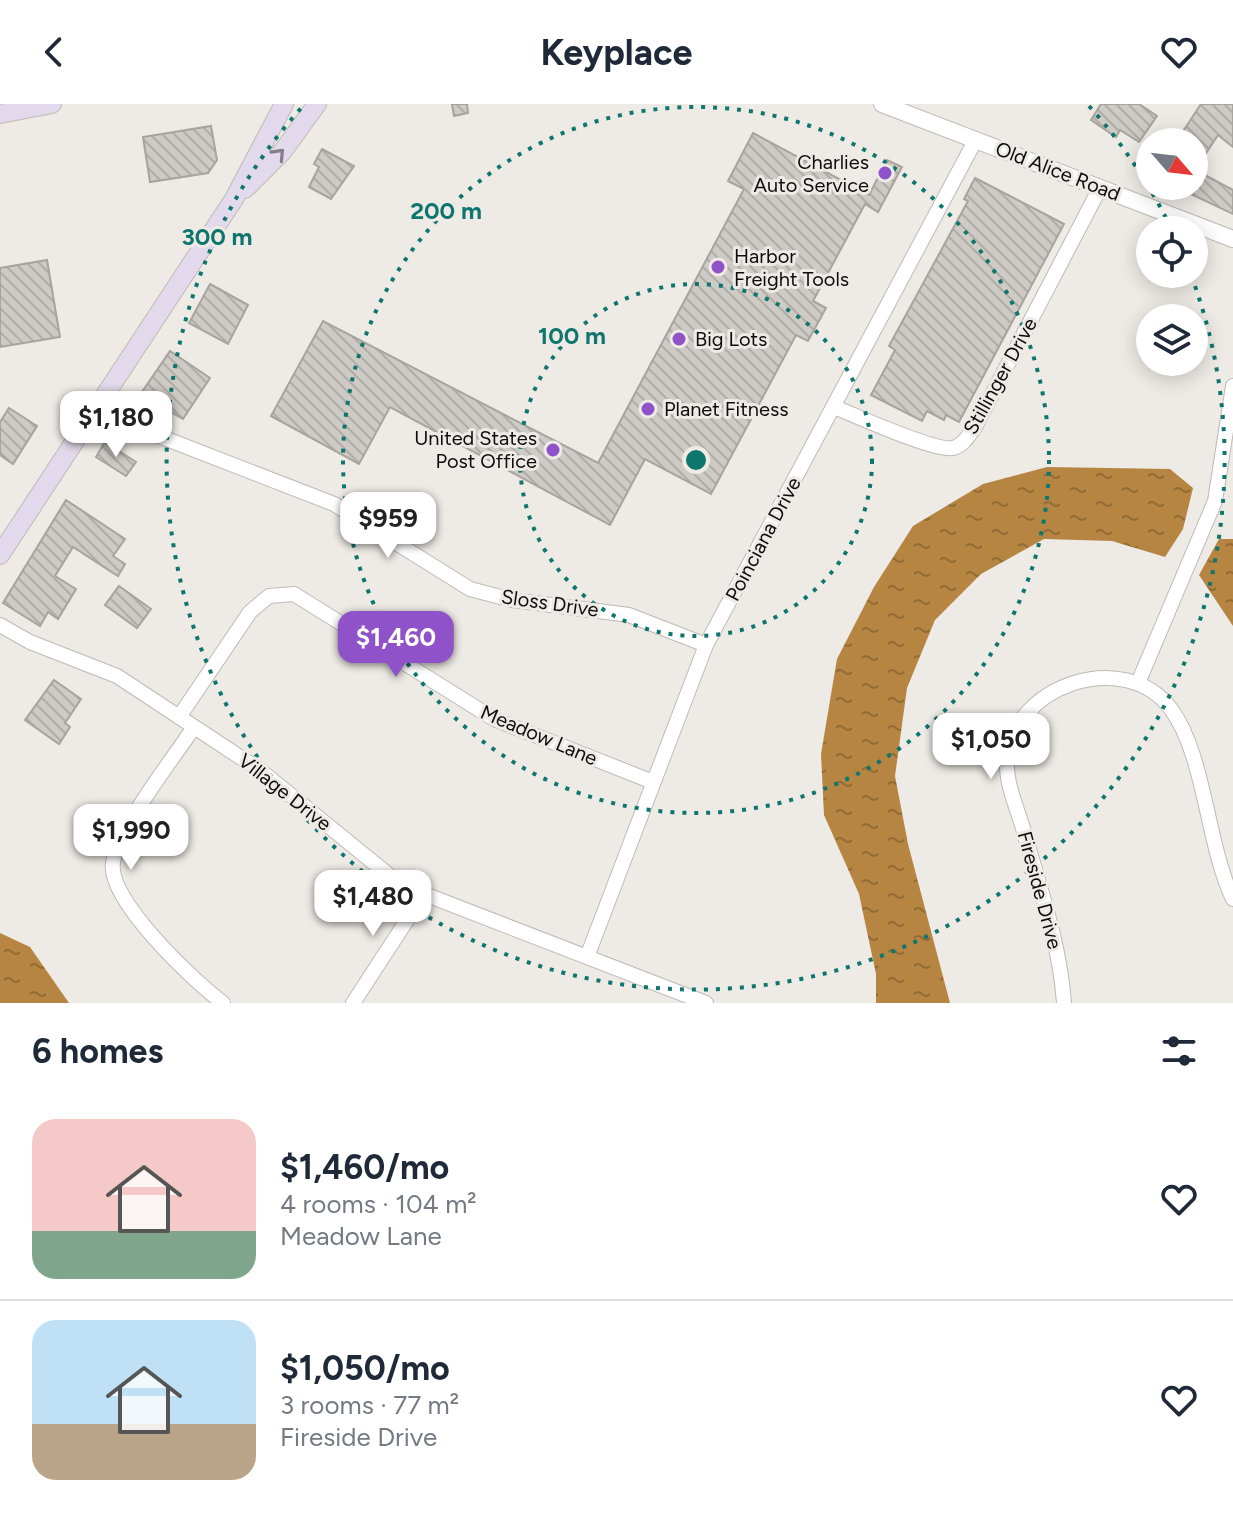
<!DOCTYPE html>
<meta charset="utf-8">
<style>
:root{--surface:#fff;--page:#f2f2f3;--text:#1f2937;--muted:#747a83;--line:#e0e1e3;--accent:#8f52c8}
body{margin:0;font-family:Figtree,sans-serif;background:var(--page);color:var(--text);height:100vh;display:flex;flex-direction:column;font-size:30px;white-space:nowrap}
*{box-sizing:border-box;margin:0}
p{font-size:26px;color:var(--muted)}
.icon{flex:none;width:44px;height:44px;fill:none;stroke:currentColor;stroke-width:2;stroke-linecap:round;stroke-linejoin:round}
.map{position:relative;height:899px;overflow:hidden}
.details{display:flex;flex-direction:column;background:var(--surface);flex:1}
.details>*{flex:none}
.needle{width:52px;rotate:118deg}
.fabs{position:absolute;left:1136px;top:24px;display:grid;gap:16px}
.fabs a{display:grid;place-items:center;width:72px;height:72px;border-radius:50%;background:var(--surface);box-shadow:0 4px 20px #0003;font-size:40px}
.price{position:absolute;translate:-50% -68px;padding:0 18px;border-radius:16px;background:#fff;color:#222;font-size:26px;line-height:52px;filter:drop-shadow(0 2px 4px #0008)}
.price::after{content:'';position:absolute;left:50%;top:48px;width:24px;height:18px;margin-left:-12px;background:inherit;clip-path:polygon(0 0,100% 0,50% 100%)}
.price.on{background:var(--accent);color:#fff}
ul{padding:0;list-style:none}
li{display:flex;align-items:center;gap:24px;height:200px;padding:0 32px}
li+li{border-top:2px solid var(--line)}
li span{display:grid;place-items:center;flex:none;width:224px;height:160px;border-radius:24px;color:#555}
li>.icon{margin-inline-start:auto}
span .icon{width:96px;height:96px;fill:#fffc;stroke-width:1}
li b{font-size:34px}
h2{display:flex;justify-content:space-between;align-items:center;height:96px;padding:0 32px;font-size:34px}
header{display:flex;justify-content:space-between;align-items:center;height:104px;padding:0 32px;background:var(--surface);font-size:36px;font-weight:700}
.map>svg:first-child{display:block}
.water{fill:url(#water-ripples)}
.building{fill:url(#building-back-hatch);stroke:#a7a49f;stroke-width:2}
.lines{fill:none;stroke-linecap:round;stroke-linejoin:round}
.minor-casing{stroke:#bebab5;stroke-width:16}
.tertiary-casing{stroke:#bebab5;stroke-width:18}
.secondary-casing{stroke:#bebab5;stroke-width:20}
.minor{stroke:#fff;stroke-width:14}
.tertiary{stroke:#fff;stroke-width:16}
.secondary{stroke:#e2daec;stroke-width:18}
.oneway{stroke:#837e87}
.ring{fill:none;stroke:#0f766e;stroke-width:4;stroke-dasharray:4 8}
.poi-dot{fill:#8f52c8;stroke:#eeeae5;stroke-width:3}
.labels{text-anchor:middle;dominant-baseline:central;stroke-width:6;stroke-linejoin:round;paint-order:stroke}
.poi-label{font-size:20px;fill:#0f0d0c;stroke:#eeeae5;text-anchor:start}
.street-label{font-size:20px;fill:#0f0d0c;stroke:#eeeae5}
.centre{fill:#0f766e;stroke:#eeeae5;stroke-width:4}
.ring-label{font-size:24px;text-anchor:middle;font-weight:bold;fill:#0f766e;stroke:#eeeae5;stroke-width:6;stroke-linejoin:round;paint-order:stroke}
</style>
<header><svg class="icon" aria-label="back" viewBox="0 0 24 24"><path d="M15 5l-7 7 7 7"/></svg>Keyplace<svg class="icon" aria-label="heart" viewBox="0 0 24 24"><path d="M12 20l-8-8c-3-5 5-10 8-4 3-6 11-1 8 4z"/></svg></header>
<div class="map">
<svg width="1233" height="899" viewBox="0 0 1233 899">
<defs>
<pattern id="water-ripples" width="26" height="14" patternUnits="userSpaceOnUse" patternTransform="scale(2)"><rect width="26" height="14" fill="#b68541"/><path d="M2 4q2-2 4 0t4 0M15 11q2-2 4 0t4 0" fill="none" stroke="#926b35"/></pattern>
<pattern id="building-back-hatch" width="6" height="6" patternUnits="userSpaceOnUse" patternTransform="scale(2)"><rect width="6" height="6" fill="#cecac5"/><path d="M-1 5l2 2M0 0l6 6M5-1l2 2" fill="none" stroke="#b0aca8"/></pattern>
</defs>
<rect width="100%" height="100%" fill="#eeeae5"/>
<g class="water">
<path d="M1047,363L1170,365L1193,384L1183,425L1165,453L1112,437L1044,435L981,470L935,516L907,584L895,672L908,740L950,899H876V870L859,790L824,711L821,650L837,555L874,483L913,422L983,380Z"/>
<path d="M1219,435H1233V522L1199,471Z"/>
<path d="M0,829L30,843L69,899H0Z"/>
</g>
<g class="building">
<path d="M452,0H467L468,9L454,12Z"/>
<path d="M1101,0H1139L1157,12L1139,38L1120,26L1116,33L1091,16Z"/>
<path d="M1201,0H1233V43L1218,31L1195,66L1233,86V110L1174,82H1194V38H1176Z"/>
<path d="M211,22L217,56L208,69L150,78L143,33Z"/>
<path d="M753,29L869,91L887,56L902,63L878,108L865,100L813,197L826,204L808,237L796,231L711,390L645,355L610,421L390,303L359,360L271,312L323,217L598,359L744,85L728,77Z"/>
<path d="M322,45L354,62L331,95L309,83L319,63L314,60Z"/>
<path d="M975,74L1064,120L959,318L946,311L944,316L927,307L922,317L871,291L895,246L889,242L968,97L964,95Z"/>
<path d="M47,156L60,233L0,243V164Z"/>
<path d="M210,180L248,201L228,240L189,219Z"/>
<path d="M170,247L210,274L183,315L140,291Z"/>
<path d="M9,304L37,322L13,360L0,351V318Z"/>
<path d="M105,338L136,358L126,372L96,353Z"/>
<path d="M66,396L125,435L113,452L125,460L118,472L73,443L55,472L76,485L58,515L48,508L40,522L3,499Z"/>
<path d="M119,482L151,505L137,524L105,501Z"/>
<path d="M54,576L81,595L65,619L70,623L59,640L25,616Z"/>
</g>
<g class="lines">
<g class="minor-casing">
<g id="minor">
<path d="M98,301L128,320L334,400L470,485L512,496L629,511L706,541"/>
<path d="M834,303C855,311 935,348 953,344C963,342 969,331 975,323L1100,84"/>
<path d="M0,521L30,538L117,572L261,667L401,781L706,899"/>
<path d="M1138,579L1215,397L1233,282"/>
<path d="M179,613L250,508L269,492L294,490L494,615L653,678"/>
<path d="M194,623C173,655 118,724 113,759C107,796 194,877 223,899"/>
<path d="M587,853L706,541L976,35"/>
<path d="M353,899L424,790"/>
<path d="M1064,899C1060,841 1040,784 1024,728C1018,706 1006,681 1007,658C1010,581 1125,543 1171,605C1205,651 1207,741 1233,795"/>
</g>
</g>
<g class="tertiary-casing">
<path id="tertiary" d="M882,0L1233,135"/>
</g>
<g class="secondary-casing">
<g id="secondary">
<path d="M0,10L52,0"/>
<path d="M245,85L283,47L317,0"/>
<path d="M0,451L234,95L284,0"/>
</g>
</g>
<use href="#minor" class="minor"/>
<use href="#tertiary" class="tertiary"/>
<use href="#secondary" class="secondary"/>
</g>
<defs><path id="oneway-chevron" d="M-2-3.5L2.5 0L-2 3.5" fill="none" stroke-width="1.6" stroke-linecap="round" stroke-linejoin="round" transform="scale(2)"/></defs>
<use class="oneway" href="#oneway-chevron" transform="translate(279 50) rotate(-47)"/>
<g class="ring">
<circle cx="696" cy="356" r="176"/>
<circle cx="696" cy="356" r="353"/>
<path d="M1089 2A529 529 0 0 1 1171 124M1191 171A529 529 0 1 1 303 2"/>
</g>
<g class="poi-dot">
<circle cx="885" cy="69" r="8"/>
<circle cx="718" cy="163" r="8"/>
<circle cx="679" cy="235" r="8"/>
<circle cx="648" cy="305" r="8"/>
<circle cx="553" cy="346" r="8"/>
</g>
<g class="labels">
<g class="poi-label">
<text x="869" y="58" text-anchor="end">Charlies<tspan x="869" dy="23">Auto Service</tspan></text>
<text x="734" y="152">Harbor<tspan x="734" dy="23">Freight Tools</tspan></text>
<text x="695" y="235">Big Lots</text>
<text x="664" y="305">Planet Fitness</text>
<text x="537" y="334" text-anchor="end">United States<tspan x="537" dy="23">Post Office</tspan></text>
</g>
<g class="street-label">
<text transform="translate(1058 67) rotate(21)">Old Alice Road</text>
<text transform="translate(1000 272) rotate(-61)">Stillinger Drive</text>
<text transform="translate(763 435) rotate(-62)">Poinciana Drive</text>
<text transform="translate(550 499) rotate(8)">Sloss Drive</text>
<text transform="translate(539 631) rotate(23)">Meadow Lane</text>
<text transform="translate(285 688) rotate(38)">Village Drive</text>
<text transform="translate(1040 786) rotate(75)">Fireside Drive</text>
</g>
</g>
<circle cx="696" cy="356" r="12" class="centre"/>
<g class="ring-label">
<text x="446" y="115">200 m</text>
<text x="217" y="141">300 m</text>
<text x="572" y="240">100 m</text>
</g>
</svg>
<div class="fabs">
<a><svg class="needle" viewBox="-14 -14 28 28"><path d="M0-13l5 13h-10z" fill="#e53935"/><path d="M0 13l5-13h-10z" fill="#747a83"/></svg></a>
<a><svg class="icon" aria-label="locate" viewBox="0 0 24 24"><circle cx="12" cy="12" r="6"/><path d="M12 2v4M12 18v4M2 12h4M18 12h4"/></svg></a>
<a><svg class="icon" aria-label="layers" viewBox="0 0 24 24"><path d="M12 4l9 5-9 5-9-5zM3 14l9 5 9-5"/></svg></a>
</div>
<b class="price" style="left:116px;top:355px">$1,180</b>
<b class="price" style="left:388px;top:456px">$959</b>
<b class="price on" style="left:396px;top:575px">$1,460</b>
<b class="price" style="left:991px;top:677px">$1,050</b>
<b class="price" style="left:131px;top:768px">$1,990</b>
<b class="price" style="left:373px;top:834px">$1,480</b>
</div>
<section class="details">
<h2>6 homes<svg class="icon" aria-label="filters" viewBox="0 0 24 24"><path d="M4 7h16M4 17h16"/><circle cx="9" cy="7" r="2"/><circle cx="15" cy="17" r="2"/></svg></h2>
<ul>
<li><span style="background:linear-gradient(#f6c9c9 70%,#7fa58c 0)"><svg class="icon" aria-label="home" viewBox="0 0 24 24"><path d="M3 11l9-7 9 7M6 9v11h12V9"/></svg></span><div><b>$1,460/mo</b><p>4 rooms · 104 m²</p><p>Meadow Lane</p></div><svg class="icon" aria-label="heart" viewBox="0 0 24 24"><path d="M12 20l-8-8c-3-5 5-10 8-4 3-6 11-1 8 4z"/></svg></li>
<li><span style="background:linear-gradient(#bfe0f5 65%,#b9a48a 0)"><svg class="icon" aria-label="home" viewBox="0 0 24 24"><path d="M3 11l9-7 9 7M6 9v11h12V9"/></svg></span><div><b>$1,050/mo</b><p>3 rooms · 77 m²</p><p>Fireside Drive</p></div><svg class="icon" aria-label="heart" viewBox="0 0 24 24"><path d="M12 20l-8-8c-3-5 5-10 8-4 3-6 11-1 8 4z"/></svg></li>
</ul>
</section>
